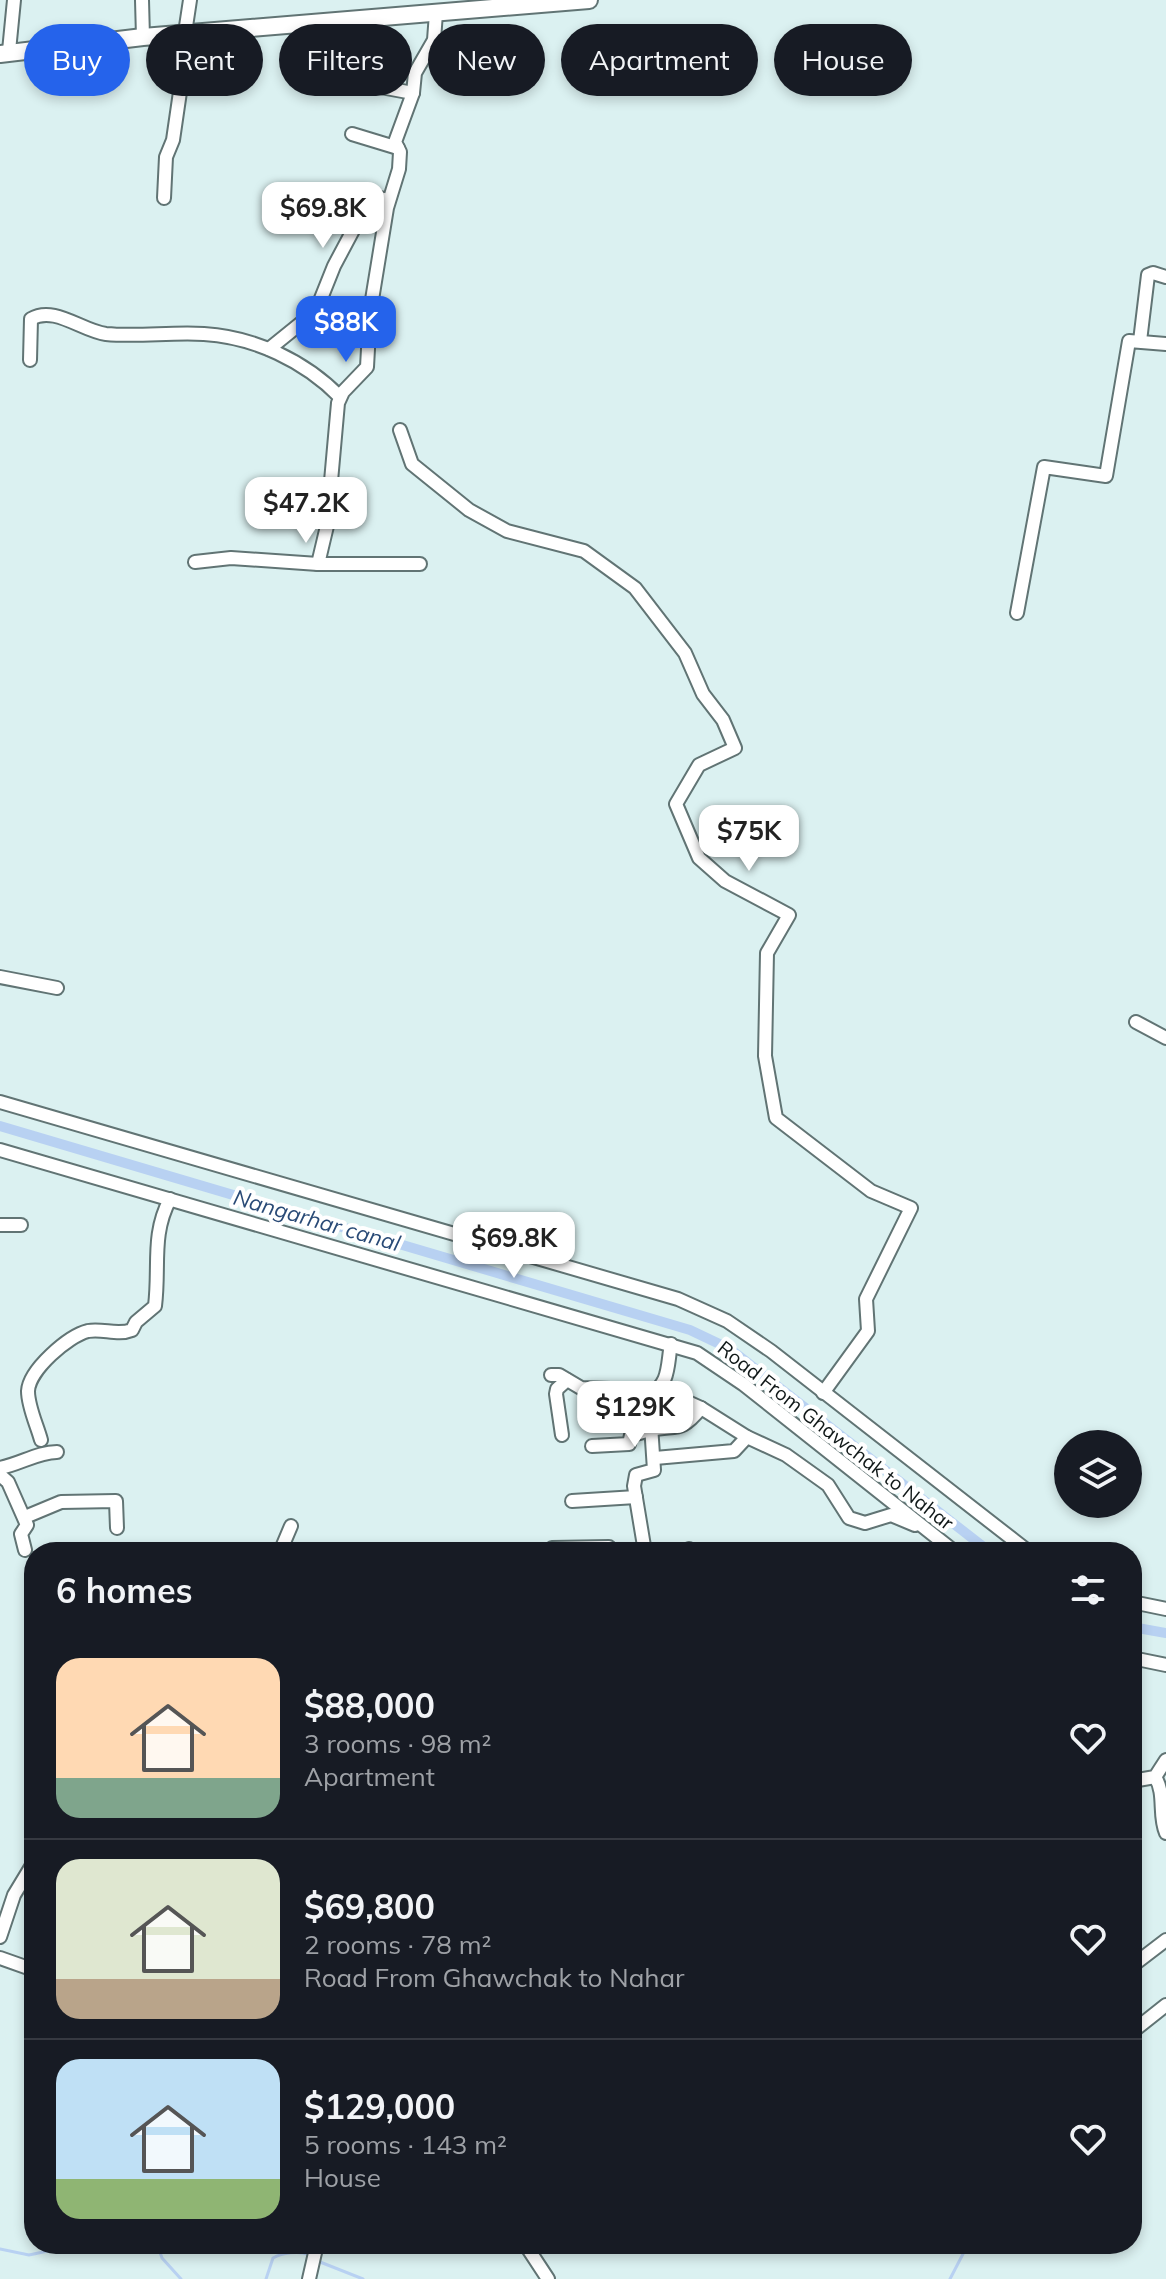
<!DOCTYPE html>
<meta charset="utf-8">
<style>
:root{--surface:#171b24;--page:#20242c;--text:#f1f3f6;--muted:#9ea1a6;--line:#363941;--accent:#2563eb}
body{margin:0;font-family:Mulish,sans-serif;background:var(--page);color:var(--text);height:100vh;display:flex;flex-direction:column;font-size:30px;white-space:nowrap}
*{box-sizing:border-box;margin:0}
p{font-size:26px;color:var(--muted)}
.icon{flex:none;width:44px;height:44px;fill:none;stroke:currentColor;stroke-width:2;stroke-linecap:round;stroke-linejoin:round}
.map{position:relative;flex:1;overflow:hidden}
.panel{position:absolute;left:24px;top:1542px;width:1118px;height:712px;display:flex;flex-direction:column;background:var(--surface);border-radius:32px;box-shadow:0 4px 12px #0003}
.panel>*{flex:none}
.guide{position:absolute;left:24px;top:24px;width:1118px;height:72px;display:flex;gap:16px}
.controls{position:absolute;left:1054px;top:1430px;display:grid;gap:16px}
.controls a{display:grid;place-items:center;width:88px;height:88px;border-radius:50%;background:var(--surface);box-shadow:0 4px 12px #0003;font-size:40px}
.price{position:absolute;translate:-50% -68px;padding:0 18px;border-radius:16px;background:#fff;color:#222;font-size:26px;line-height:52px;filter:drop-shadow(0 2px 4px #0008)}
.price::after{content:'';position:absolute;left:50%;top:48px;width:24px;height:18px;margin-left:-12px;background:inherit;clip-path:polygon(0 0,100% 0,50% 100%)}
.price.active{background:var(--accent);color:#fff}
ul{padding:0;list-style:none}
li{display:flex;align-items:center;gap:24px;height:200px;padding:0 32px}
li+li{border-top:2px solid var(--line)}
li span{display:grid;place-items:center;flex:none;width:224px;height:160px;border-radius:24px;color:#555}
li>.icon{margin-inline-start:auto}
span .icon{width:96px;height:96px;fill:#fffc;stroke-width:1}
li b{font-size:34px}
h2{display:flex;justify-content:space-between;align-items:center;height:96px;padding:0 32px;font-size:34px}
.tag{padding:0 28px;border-radius:36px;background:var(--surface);box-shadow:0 4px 12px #0003;font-size:28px;line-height:72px}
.tag.active{background:var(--accent);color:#fff}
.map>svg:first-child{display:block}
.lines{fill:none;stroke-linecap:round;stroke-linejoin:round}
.stream{stroke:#b8d1f2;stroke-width:3}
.canal{stroke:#b8d1f2;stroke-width:10}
.minor-casing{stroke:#617474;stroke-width:16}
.major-casing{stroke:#617474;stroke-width:20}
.minor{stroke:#fff;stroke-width:12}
.major{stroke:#fff;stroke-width:16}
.labels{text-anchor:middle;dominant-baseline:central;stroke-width:8;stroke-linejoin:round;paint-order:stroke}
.street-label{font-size:20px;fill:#101818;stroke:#fff}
.water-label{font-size:22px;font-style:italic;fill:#294a76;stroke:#fff}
</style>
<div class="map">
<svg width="1166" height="2279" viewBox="0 0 1166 2279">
<rect width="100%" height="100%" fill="#dbf1f1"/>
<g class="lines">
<g class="stream">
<path d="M85,2244C103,2257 125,2249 145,2244"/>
<path d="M157,2244L162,2258L181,2279"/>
<path d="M0,2249L29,2255L81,2244"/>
<path d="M315,2260L363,2279"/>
<path d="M266,2279L273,2258C282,2253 299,2250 309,2255"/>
<path d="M950,2279L964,2252L972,2248L974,2244"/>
</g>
<g class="canal">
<path d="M0,1126L690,1330L730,1349L990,1552"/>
<path d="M1132,1627L1166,1633"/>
</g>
<g class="minor-casing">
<g id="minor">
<path d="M142,0L143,37"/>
<path d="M185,33L190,0"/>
<path d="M9,51L14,0"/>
<path d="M305,73L413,93"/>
<path d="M352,134L398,148"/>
<path d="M164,198L166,157L173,140L181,85L173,34"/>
<path d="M1140,341L1148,275L1153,273L1166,277"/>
<path d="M269,349L316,311L334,266L368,202L376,197L388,200"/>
<path d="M30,360L31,319C54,305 82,331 106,334C138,337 171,332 204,334C254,337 305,361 340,397"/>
<path d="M400,430L412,464L469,510L507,531L584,551L635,588L685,653L703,694L723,720L735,748L699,765L676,804L699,858L725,881L789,915L767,953L765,1056L776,1118L871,1191L911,1208L866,1299L868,1331L823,1393"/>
<path d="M195,562L231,558L318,564H420"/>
<path d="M318,564L327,526L338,403L343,392L367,367L370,312L387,208L399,169L400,152L395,142L413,93L415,73L434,40L436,13"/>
<path d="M1017,613L1044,467L1106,476L1129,341L1166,344"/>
<path d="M0,977L57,988"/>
<path d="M1136,1022L1166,1038"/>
<path d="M0,1102L678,1299L727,1321L771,1351L1029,1552"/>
<path d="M0,1150L697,1353L743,1384L955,1552"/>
<path d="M0,1225H21"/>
<path d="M551,1375H559L581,1388L641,1390L648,1391L649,1395"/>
<path d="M681,1399L701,1408L747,1437L786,1455L828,1485L849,1518L865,1523L891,1515L915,1525"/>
<path d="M562,1435L556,1394L557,1389L567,1380"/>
<path d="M41,1440C37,1425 28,1407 28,1391C29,1370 68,1336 88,1331C103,1328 117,1336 132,1330L136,1322L155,1306C160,1266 151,1235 170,1199"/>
<path d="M592,1446L629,1444L631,1435C638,1434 643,1432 650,1430C677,1424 680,1434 701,1408"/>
<path d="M655,1458L734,1451L747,1437"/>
<path d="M0,1468C20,1464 38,1452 57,1452"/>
<path d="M0,1475L8,1482L27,1525L21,1534L25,1550"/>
<path d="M572,1501L636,1497"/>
<path d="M25,1517L61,1502L116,1501L117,1528"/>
<path d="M552,1548L609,1547V1552"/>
<path d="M280,1552L291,1526"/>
<path d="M364,1552L365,1551"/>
<path d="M645,1552L634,1486L636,1475L654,1470L649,1395C670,1384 667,1366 671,1344"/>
<path d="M682,1552L689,1549L690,1552"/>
<path d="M1132,1602L1166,1609"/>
<path d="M1132,1658L1166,1665"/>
<path d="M1155,1777C1166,1794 1158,1815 1166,1833"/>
<path d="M1132,1781L1155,1777L1166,1760"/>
<path d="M0,1937L14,1895L34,1862"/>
<path d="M0,1958L34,1970"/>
<path d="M1132,1966L1166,1940"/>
<path d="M1132,2032L1166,2005"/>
<path d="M525,2244L548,2279"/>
<path d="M309,2279L317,2244"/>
</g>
</g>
<g class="major-casing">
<path id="major" d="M0,54L143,37L589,0"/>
</g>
<use href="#minor" class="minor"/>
<use href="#major" class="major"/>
</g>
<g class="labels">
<g class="street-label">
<text transform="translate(836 1435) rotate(38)">Road From Ghawchak to Nahar</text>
</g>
<g class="water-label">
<text transform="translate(317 1220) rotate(16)">Nangarhar canal</text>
</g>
</g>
</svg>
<div class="controls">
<a><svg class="icon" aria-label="layers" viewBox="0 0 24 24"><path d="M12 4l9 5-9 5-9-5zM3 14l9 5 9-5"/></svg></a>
</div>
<b class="price" style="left:323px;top:250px">$69.8K</b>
<b class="price active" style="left:346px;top:364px">$88K</b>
<b class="price" style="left:306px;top:545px">$47.2K</b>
<b class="price" style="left:749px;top:873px">$75K</b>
<b class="price" style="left:514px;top:1280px">$69.8K</b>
<b class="price" style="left:635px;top:1449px">$129K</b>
<div class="guide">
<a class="tag active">Buy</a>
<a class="tag">Rent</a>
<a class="tag">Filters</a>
<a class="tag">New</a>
<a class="tag">Apartment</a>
<a class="tag">House</a>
</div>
<section class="panel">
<h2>6 homes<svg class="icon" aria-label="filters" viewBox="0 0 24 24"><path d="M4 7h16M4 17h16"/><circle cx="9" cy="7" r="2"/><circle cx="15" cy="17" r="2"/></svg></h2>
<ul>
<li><span style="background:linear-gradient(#ffd9b3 75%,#7fa58c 0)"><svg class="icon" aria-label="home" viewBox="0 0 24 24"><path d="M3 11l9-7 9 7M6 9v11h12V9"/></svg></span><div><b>$88,000</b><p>3 rooms · 98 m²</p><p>Apartment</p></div><svg class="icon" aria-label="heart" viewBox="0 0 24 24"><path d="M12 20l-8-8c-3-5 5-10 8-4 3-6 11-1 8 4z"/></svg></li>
<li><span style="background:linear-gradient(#dfe7d0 75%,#b9a48a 0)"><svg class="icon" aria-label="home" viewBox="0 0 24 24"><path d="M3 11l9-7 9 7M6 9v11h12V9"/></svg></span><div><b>$69,800</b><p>2 rooms · 78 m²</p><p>Road From Ghawchak to Nahar</p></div><svg class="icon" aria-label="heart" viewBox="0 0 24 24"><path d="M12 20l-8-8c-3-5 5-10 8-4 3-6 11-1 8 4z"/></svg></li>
<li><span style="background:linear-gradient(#bfe0f5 75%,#8fb573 0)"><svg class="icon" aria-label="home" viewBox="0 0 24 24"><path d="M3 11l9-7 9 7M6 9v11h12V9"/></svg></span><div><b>$129,000</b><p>5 rooms · 143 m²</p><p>House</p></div><svg class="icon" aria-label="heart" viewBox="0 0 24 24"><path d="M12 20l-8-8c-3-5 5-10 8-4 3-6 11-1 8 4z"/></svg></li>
</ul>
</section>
</div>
